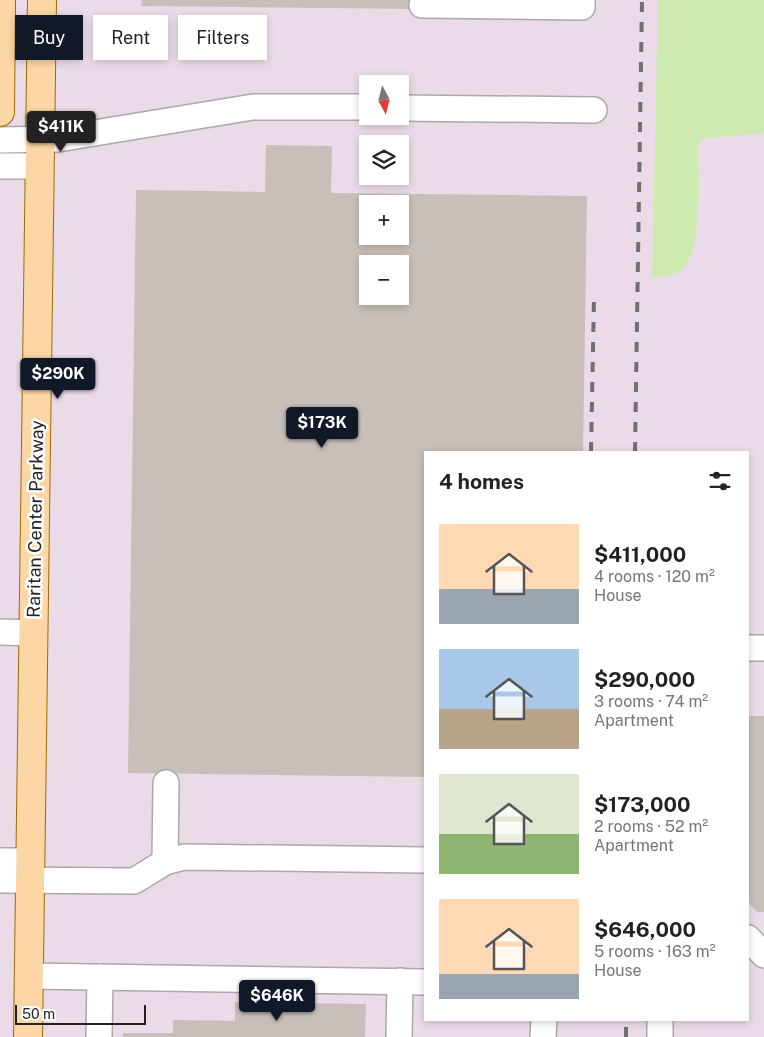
<!DOCTYPE html>
<meta charset="utf-8">
<style>
:root{--surface:#fff;--page:#f6f6f6;--text:#222;--muted:#767676;--accent:#111827}
body{margin:0;font-family:"Public Sans",sans-serif;background:var(--page);color:var(--text);height:100vh;display:flex;flex-direction:column;font-size:19px;white-space:nowrap}
*{box-sizing:border-box;margin:0}
p{font-size:16px;color:var(--muted)}
.icon{flex:none;width:28px;height:28px;fill:none;stroke:currentColor;stroke-width:2;stroke-linecap:round;stroke-linejoin:round}
.map{position:relative;flex:1;overflow:hidden}
.side{position:absolute;left:424px;top:451px;width:325px;height:570px;display:flex;flex-direction:column;background:var(--surface);border-radius:0px;box-shadow:0 2px 8px #0003}
.side>*{flex:none}
.top-card{position:absolute;left:15px;top:15px;width:334px;height:45px;display:flex;gap:10px}
.needle{width:32px;rotate:173deg}
.buttons{position:absolute;left:359px;top:75px;display:grid;gap:10px}
.buttons a{display:grid;place-items:center;width:50px;height:50px;border-radius:0px;background:var(--surface);box-shadow:0 2px 8px #0003;font-size:25px}
.scale{position:absolute;left:15px;bottom:12px;width:131px;box-sizing:border-box;padding-left:5px;border:2px solid #222;border-top:0;font-size:14px;line-height:18px;white-space:nowrap;color:#222;-webkit-text-stroke:4px #fff;paint-order:stroke}
.price{position:absolute;translate:-50% -42px;padding:0 11px;border-radius:5px;background:var(--accent);color:#fff;font-size:16px;line-height:32px;filter:drop-shadow(0 1px 2px #0008)}
.price::after{content:'';position:absolute;left:50%;top:30px;width:15px;height:11px;margin-left:-8px;background:inherit;clip-path:polygon(0 0,100% 0,50% 100%)}
.price.active{background:#222;color:#fff}
ul{padding:0;list-style:none}
li{display:flex;align-items:center;gap:15px;height:125px;padding:0 15px}
li span{display:grid;place-items:center;flex:none;width:140px;height:100px;border-radius:0px;color:#555}
li>.icon{margin-inline-start:auto}
span .icon{width:60px;height:60px;fill:#fffc;stroke-width:1}
li b{font-size:21px}
h2{display:flex;justify-content:space-between;align-items:center;height:60px;padding:0 15px;font-size:21px}
.chip{padding:0 18px;border-radius:0px;background:var(--surface);box-shadow:0 2px 8px #0003;font-size:18px;line-height:45px}
.chip.active{background:var(--accent);color:#fff}
.map>svg:first-child{display:block}
.industrial{fill:#ebdbe8;fill-rule:evenodd}
.grass{fill:#cdebb0}
.building{fill:#c7bfb8;fill-rule:evenodd}
.lines{fill:none;stroke-linecap:round;stroke-linejoin:round}
.minor-casing{stroke:#a9a9a9;stroke-width:28}
.major-casing{stroke:#a06b00;stroke-width:30}
.minor{stroke:#fff;stroke-width:25}
.major{stroke:#fcd6a4;stroke-width:28}
.rail{stroke:#707070;stroke-width:4;stroke-dasharray:10 10;stroke-linecap:butt}
.labels{text-anchor:middle;dominant-baseline:central;stroke-width:5;stroke-linejoin:round;paint-order:stroke}
.street-label{font-size:18px;fill:#222;stroke:#fff}
</style>
<div class="map">
<svg width="764" height="1037" viewBox="0 0 764 1037">
<rect width="100%" height="100%" fill="#f2efe9"/>
<path class="industrial" d="M0,0H764V1037H0ZM368,84H400V116H368ZM368,144H400V176H368ZM368,204H400V236H368ZM368,264H400V296H368ZM425,452H748V1020H425Z"/>
<path class="grass" d="M658,0H764V133L701,139L698,146C698,174 704,255 679,272C672,276 660,276 652,277Z"/>
<g class="building">
<path d="M142,0H416L415,9L141,6Z"/>
<path d="M266,145L332,146L331,193L587,196L583,452H425V777L128,773L136,190L265,192ZM368,204H400V236H368ZM368,264H400V296H368Z"/>
<path d="M748,716H764V912H757L748,902Z"/>
<path d="M235,1002L366,1004L365,1037H123V1033H173V1020L235,1021Z"/>
</g>
<g class="lines">
<g class="minor-casing">
<g id="minor">
<path d="M422,5L582,7V0"/>
<path d="M400,108L594,110"/>
<path d="M0,140L58,139L253,107H368"/>
<path d="M0,166H40"/>
<path d="M0,632L34,633"/>
<path d="M748,648H764"/>
<path d="M0,861H31"/>
<path d="M165,862L166,783"/>
<path d="M0,880L134,881L165,862L184,857L425,860"/>
<path d="M748,938L764,955"/>
<path d="M29,976L425,982"/>
<path d="M99,1037L100,977"/>
<path d="M399,1037L400,981"/>
<path d="M543,1037L544,1020"/>
<path d="M660,1037V1020"/>
</g>
</g>
<g class="major-casing">
<g id="major">
<path d="M0,112L1,0"/>
<path d="M28,1037L42,0"/>
</g>
</g>
<use href="#minor" class="minor"/>
<use href="#major" class="major"/>
<g class="rail">
<path d="M591,452L594,297"/>
<path d="M635,452L642,0"/>
<path d="M626,1037V1020"/>
</g>
</g>
<g class="labels">
<g class="street-label">
<text transform="translate(35 519) rotate(-89)">Raritan Center Parkway</text>
</g>
</g>
</svg>
<div class="buttons">
<a><svg class="needle" viewBox="-14 -14 28 28"><path d="M0-13l5 13h-10z" fill="#e53935"/><path d="M0 13l5-13h-10z" fill="#767676"/></svg></a>
<a><svg class="icon" aria-label="layers" viewBox="0 0 24 24"><path d="M12 4l9 5-9 5-9-5zM3 14l9 5 9-5"/></svg></a>
<a>+</a>
<a>−</a>
</div>
<div class="scale">50 m</div>
<b class="price active" style="left:61px;top:153px">$411K</b>
<b class="price" style="left:58px;top:400px">$290K</b>
<b class="price" style="left:322px;top:449px">$173K</b>
<b class="price" style="left:277px;top:1022px">$646K</b>
<div class="top-card">
<a class="chip active">Buy</a>
<a class="chip">Rent</a>
<a class="chip">Filters</a>
</div>
<section class="side">
<h2>4 homes<svg class="icon" aria-label="filters" viewBox="0 0 24 24"><path d="M4 7h16M4 17h16"/><circle cx="9" cy="7" r="2"/><circle cx="15" cy="17" r="2"/></svg></h2>
<ul>
<li><span style="background:linear-gradient(#ffd9b3 65%,#9aa5b1 0)"><svg class="icon" aria-label="home" viewBox="0 0 24 24"><path d="M3 11l9-7 9 7M6 9v11h12V9"/></svg></span><div><b>$411,000</b><p>4 rooms · 120 m²</p><p>House</p></div></li>
<li><span style="background:linear-gradient(#a9c7e8 60%,#b9a48a 0)"><svg class="icon" aria-label="home" viewBox="0 0 24 24"><path d="M3 11l9-7 9 7M6 9v11h12V9"/></svg></span><div><b>$290,000</b><p>3 rooms · 74 m²</p><p>Apartment</p></div></li>
<li><span style="background:linear-gradient(#dfe7d0 60%,#8fb573 0)"><svg class="icon" aria-label="home" viewBox="0 0 24 24"><path d="M3 11l9-7 9 7M6 9v11h12V9"/></svg></span><div><b>$173,000</b><p>2 rooms · 52 m²</p><p>Apartment</p></div></li>
<li><span style="background:linear-gradient(#ffd9b3 75%,#9aa5b1 0)"><svg class="icon" aria-label="home" viewBox="0 0 24 24"><path d="M3 11l9-7 9 7M6 9v11h12V9"/></svg></span><div><b>$646,000</b><p>5 rooms · 163 m²</p><p>House</p></div></li>
</ul>
</section>
</div>
